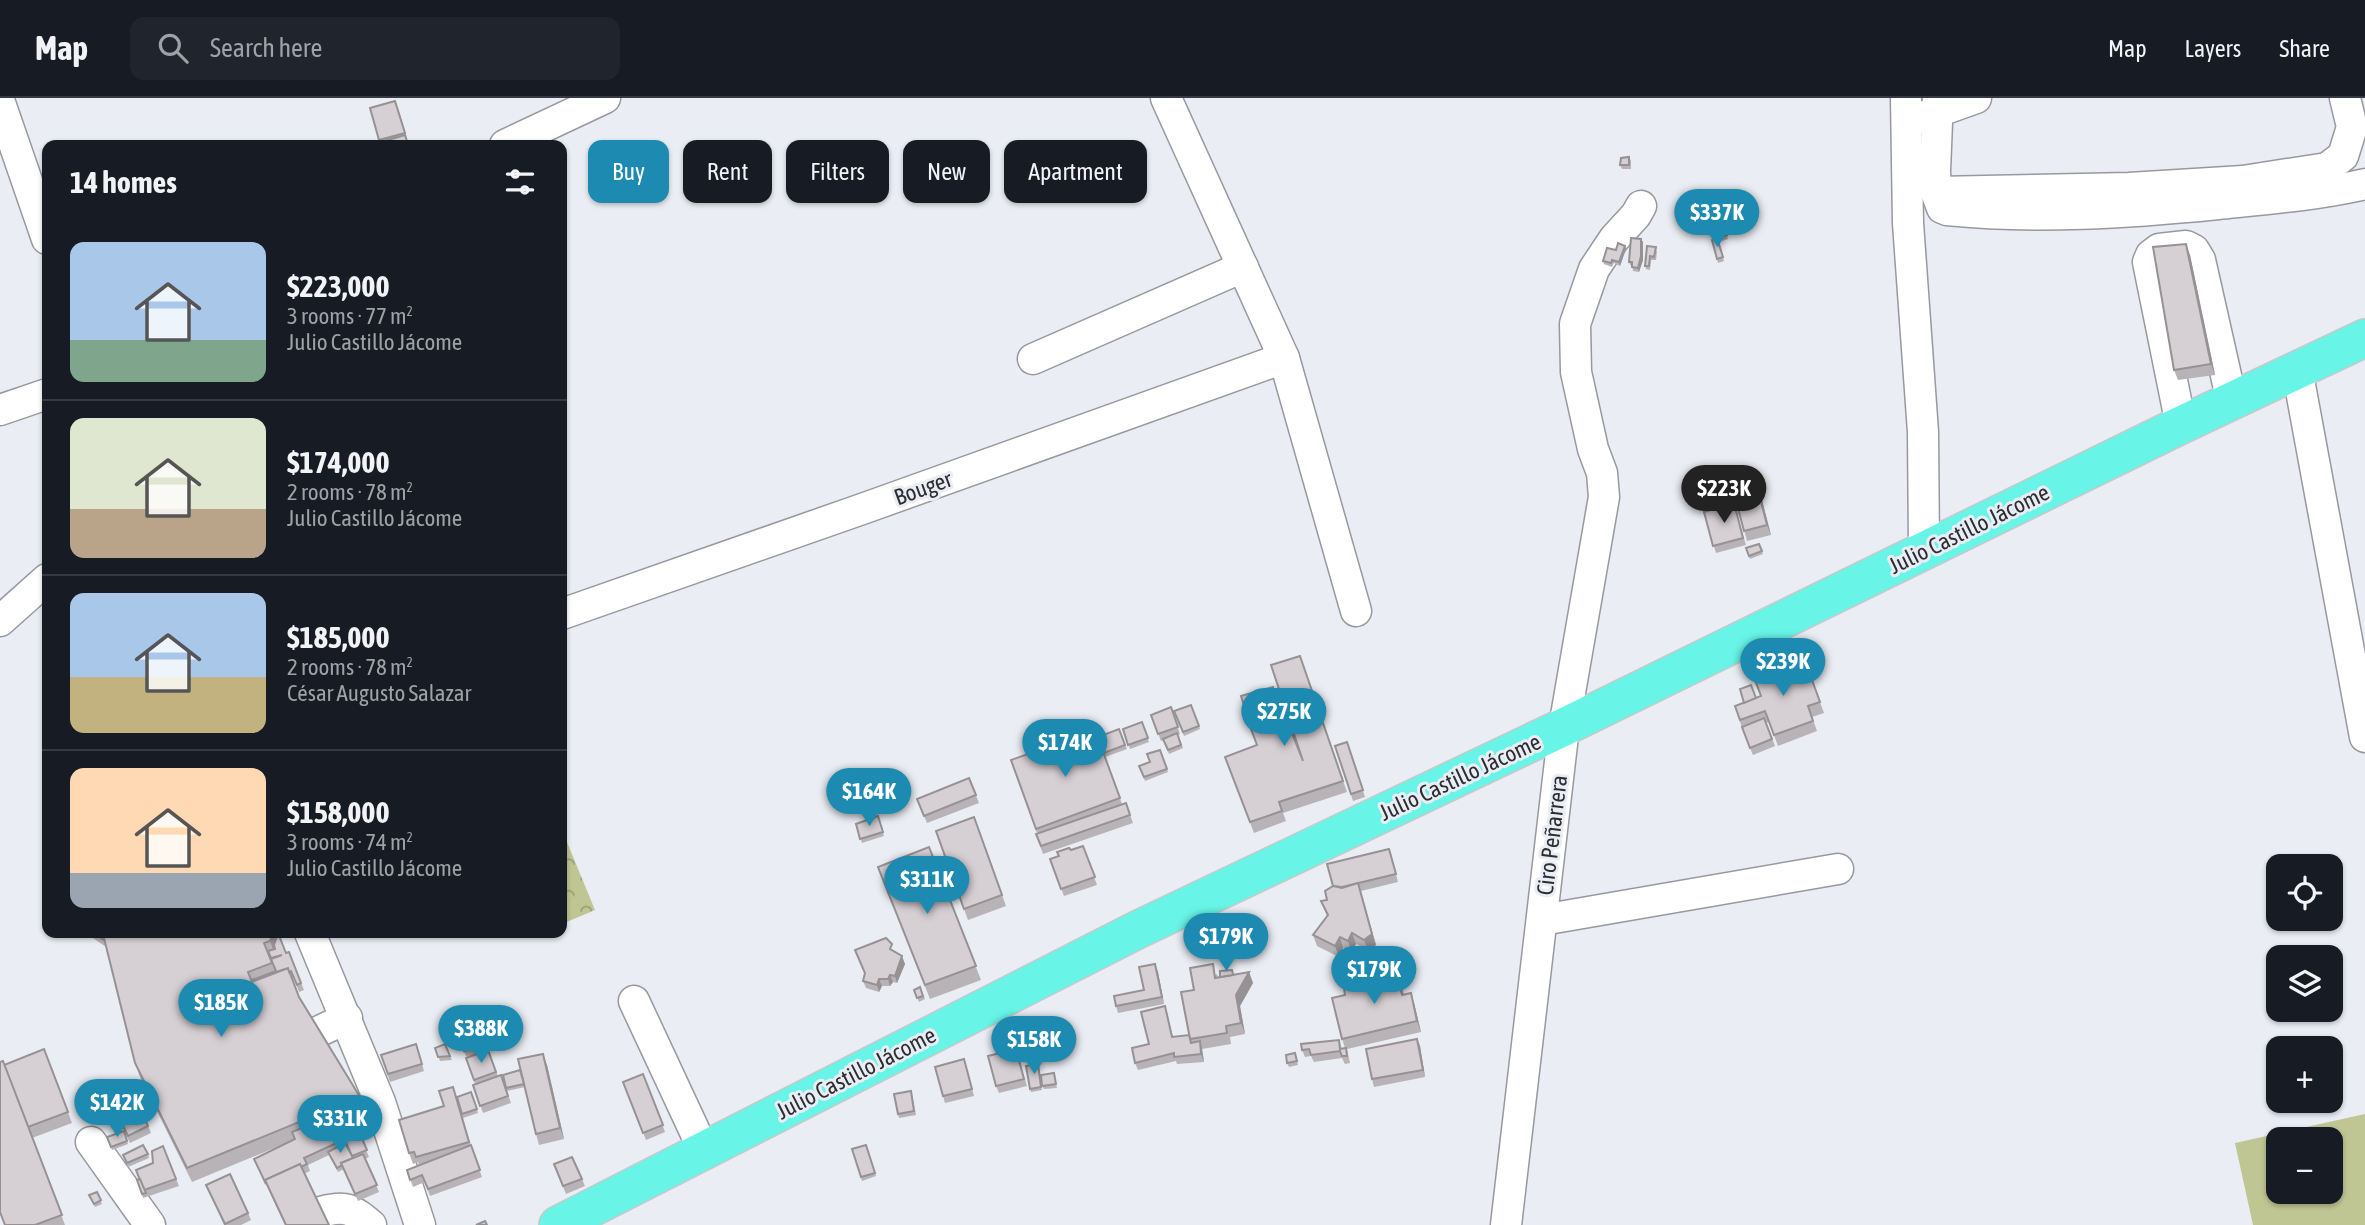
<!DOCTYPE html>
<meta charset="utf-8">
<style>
:root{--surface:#171b24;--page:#20242c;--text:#f1f3f6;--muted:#9ea1a6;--line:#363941;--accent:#1d8bb1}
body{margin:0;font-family:"Asap Condensed",sans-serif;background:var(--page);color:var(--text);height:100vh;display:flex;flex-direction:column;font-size:26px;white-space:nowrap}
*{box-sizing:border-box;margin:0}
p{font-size:23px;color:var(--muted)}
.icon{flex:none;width:38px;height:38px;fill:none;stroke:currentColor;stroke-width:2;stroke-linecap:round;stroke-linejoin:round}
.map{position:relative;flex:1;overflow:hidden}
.details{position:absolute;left:42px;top:42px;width:525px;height:798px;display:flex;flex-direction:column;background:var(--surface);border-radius:14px;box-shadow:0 2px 5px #0004}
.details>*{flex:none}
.banner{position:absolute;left:588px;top:42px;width:665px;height:63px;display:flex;gap:14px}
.buttons{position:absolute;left:2266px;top:756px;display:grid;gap:14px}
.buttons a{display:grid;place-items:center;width:77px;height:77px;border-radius:14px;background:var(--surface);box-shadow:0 2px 5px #0004;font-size:35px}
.price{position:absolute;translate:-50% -60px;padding:0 16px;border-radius:24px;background:var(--accent);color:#fff;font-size:23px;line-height:46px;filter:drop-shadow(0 2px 4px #0008)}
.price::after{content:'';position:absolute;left:50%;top:42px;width:21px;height:16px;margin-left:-10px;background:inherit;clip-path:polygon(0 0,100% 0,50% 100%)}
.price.active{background:#222;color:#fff}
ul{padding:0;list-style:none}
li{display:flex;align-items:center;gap:21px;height:175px;padding:0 28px}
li+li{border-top:2px solid var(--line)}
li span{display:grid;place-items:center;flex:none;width:196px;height:140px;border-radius:14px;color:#555}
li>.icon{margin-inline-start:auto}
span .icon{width:84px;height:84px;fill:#fffc;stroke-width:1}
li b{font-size:30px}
h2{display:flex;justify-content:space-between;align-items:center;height:84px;padding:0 28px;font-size:30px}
.chip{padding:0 24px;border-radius:14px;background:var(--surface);box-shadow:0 2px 5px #0004;font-size:24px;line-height:63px}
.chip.active{background:var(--accent);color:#fff}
header{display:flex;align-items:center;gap:42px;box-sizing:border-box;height:98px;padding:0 35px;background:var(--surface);border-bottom:2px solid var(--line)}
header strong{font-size:33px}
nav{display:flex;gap:38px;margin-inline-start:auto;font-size:24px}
.search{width:490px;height:63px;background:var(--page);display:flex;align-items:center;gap:18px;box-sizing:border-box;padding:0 24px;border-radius:14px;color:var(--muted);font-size:26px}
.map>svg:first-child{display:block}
.green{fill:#bfc593;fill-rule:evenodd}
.forest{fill:url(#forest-crowns)}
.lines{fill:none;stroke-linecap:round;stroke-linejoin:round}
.minor-casing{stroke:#97999f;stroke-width:33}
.major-casing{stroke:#c8c9c9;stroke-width:40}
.minor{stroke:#fff;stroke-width:30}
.major{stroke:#68f4e6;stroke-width:37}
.wall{fill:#b8b3b6}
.shaded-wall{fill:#969294}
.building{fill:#d6d0d4;stroke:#969294;stroke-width:2}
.labels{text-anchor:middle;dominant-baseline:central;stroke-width:6;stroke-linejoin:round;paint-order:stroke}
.street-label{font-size:23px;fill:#2d2e31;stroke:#eaedf3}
</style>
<header>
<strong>Map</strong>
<div class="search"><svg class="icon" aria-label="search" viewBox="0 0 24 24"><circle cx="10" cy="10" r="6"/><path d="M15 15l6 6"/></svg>Search here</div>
<nav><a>Map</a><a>Layers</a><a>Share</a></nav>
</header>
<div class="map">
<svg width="2365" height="1127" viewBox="0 0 2365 1127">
<defs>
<pattern id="forest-crowns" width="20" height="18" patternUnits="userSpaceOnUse" patternTransform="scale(1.75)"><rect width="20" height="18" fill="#bfc593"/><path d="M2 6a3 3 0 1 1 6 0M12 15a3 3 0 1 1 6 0" fill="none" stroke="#9ca079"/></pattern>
</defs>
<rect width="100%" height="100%" fill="#eaedf3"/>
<path class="green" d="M2365,1016V1127H2253L2235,1045ZM2278,1041H2331V1094H2278Z"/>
<path class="forest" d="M562,732L595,812L562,826Z"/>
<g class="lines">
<g class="minor-casing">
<g id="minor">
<path d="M1166,0L1284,260L1356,513"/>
<path d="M1906,0L1908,125L1923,334L1924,452"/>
<path d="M1938,0L1935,73L1936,94L1942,110L1947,112C2037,121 2128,115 2218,106C2267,101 2317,97 2365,86"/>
<path d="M0,5L47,141"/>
<path d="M1920,20L1976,0"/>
<path d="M505,47L605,0"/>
<path d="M1936,94L2129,90L2243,83L2327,70L2343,58L2352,29L2345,0"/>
<path d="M1033,261L1243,169"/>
<path d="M2297,271L2365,639"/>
<path d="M0,312L47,296"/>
<path d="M2181,327L2148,164L2151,157L2159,151L2186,148L2194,152L2200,162L2232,304"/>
<path d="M562,516L865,410L1284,260"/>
<path d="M0,523L47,481"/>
<path d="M1542,822L1838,771"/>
<path d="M310,835L380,1004L420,1127"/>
<path d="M634,903L704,1053"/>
<path d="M284,950L347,920"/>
<path d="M91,1044L150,1127"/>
<path d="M321,1114C346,1107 352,1111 371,1127"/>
<path d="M1506,1127L1564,629L1604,399L1602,375L1593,351L1576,274L1575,226L1594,171L1614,141L1636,117L1641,108"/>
</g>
</g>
<g class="major-casing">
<path id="major" d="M558,1127L1137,832L1564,629L2181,327L2365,240"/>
</g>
<use href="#minor" class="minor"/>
<use href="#major" class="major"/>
</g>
<g class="wall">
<path d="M398,10L409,47H381L379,42Z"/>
<path d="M1629,59L1631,63V71H1622L1620,67Z"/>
<path d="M1724,115L1726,127L1716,128L1714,124Z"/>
<path d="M1725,130L1728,141L1722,143L1719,131Z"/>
<path d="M1717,140L1724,163L1718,165L1712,142Z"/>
<path d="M1641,141L1643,144V162L1639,174L1633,173L1632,167H1630L1629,164Z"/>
<path d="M1625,148L1626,151L1620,168L1614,165L1612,169L1604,166L1603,163L1616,152Z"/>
<path d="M1647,148L1657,153L1656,162H1651L1650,172L1646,171L1645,168Z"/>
<path d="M2190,157L2215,277L2178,282L2174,272Z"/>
<path d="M1758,387L1771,437L1747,443L1737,406L1734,407L1746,447L1716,455L1700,404Z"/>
<path d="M1759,446L1763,456L1750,461L1746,450Z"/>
<path d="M1300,558L1347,694L1283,715L1286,723L1254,735L1225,659L1257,647L1277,603L1303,663Z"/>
<path d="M1805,563L1824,615L1812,619L1817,633L1778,648L1769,624L1766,625L1775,648L1753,657L1744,636L1735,608L1761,598L1786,570Z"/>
<path d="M1191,607L1200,631L1184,638L1174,613Z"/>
<path d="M1171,609L1180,636L1178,637L1183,650L1169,656L1164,642L1161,643L1151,617Z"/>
<path d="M1142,624L1149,644L1130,651L1123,631Z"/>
<path d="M1119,631L1127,651L1105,659L1122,706L1126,705L1133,725L1043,756L1036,736L1037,735L1011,662L1098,639Z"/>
<path d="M1347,644L1365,699L1353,703L1335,648Z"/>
<path d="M1160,652L1168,674L1145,683L1139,668L1150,664Z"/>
<path d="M969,680L979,705L927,725L917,701Z"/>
<path d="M878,718L884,738L862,745L856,726Z"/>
<path d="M974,719L1006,808L968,822L936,733Z"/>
<path d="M1083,748L1097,787L1064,798L1050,761Z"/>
<path d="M929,749L981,882L930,901L878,769Z"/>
<path d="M1389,751L1398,784L1361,793L1376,847L1368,852L1356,846L1352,854L1343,850L1339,859L1317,848L1313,837L1327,818L1321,803L1327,802Z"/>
<path d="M92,835H281V842L286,855L289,854L304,892L299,894L294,880L292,881L299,899L360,999L365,1013L352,1018L369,1059L365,1061L379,1094L358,1103L344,1071L338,1074L329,1057L308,1067L310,1073L304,1076L329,1127H285L254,1061L284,1046L192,1084L140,979L135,965L106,849L93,840Z"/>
<path d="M855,852L894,854L905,866L897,885L893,884L890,888H882L879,894L866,890L863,883L865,876Z"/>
<path d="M1158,874L1164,906L1118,915L1116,908L1144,892Z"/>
<path d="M1249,874L1253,885L1240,908L1245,936L1230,939L1231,946L1202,951L1204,964L1177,966L1176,963L1138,972L1135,965L1149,946L1167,915L1173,939L1189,937L1194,892L1217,876L1218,879Z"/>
<path d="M1400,883L1404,896L1414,905L1421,934L1347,951L1350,965L1345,966L1342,960L1314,964L1311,958L1305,959L1302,952L1339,942L1342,951L1345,950L1342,941L1353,887L1355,892Z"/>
<path d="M920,889L925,901L919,904L914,892Z"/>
<path d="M484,931L489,955L498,978L501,977L511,1005L483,1015L473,987L475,986L466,960H467L456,937Z"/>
<path d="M1417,941L1420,948L1425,979L1374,989L1372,981Z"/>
<path d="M416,946L424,973L390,984L381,957Z"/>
<path d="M435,950L450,958L452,962L440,963Z"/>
<path d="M44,951L72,1025L32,1040L65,1127H5L4,967Z"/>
<path d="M1016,951L1027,988L999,995L996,988Z"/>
<path d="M1295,955L1298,967L1289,969L1287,965Z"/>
<path d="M964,961L974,998L945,1005L943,998Z"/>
<path d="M1038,966L1042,992L1031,994L1030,991Z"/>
<path d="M547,967L564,1041L539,1047L536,1036L525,989L507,993L503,977Z"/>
<path d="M1054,975L1057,990L1044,991L1042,988Z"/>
<path d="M643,976L665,1034L646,1042L623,984Z"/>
<path d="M453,989L457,999L471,994L478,1015L463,1020L473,1054L482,1079L430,1098L425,1084L413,1089L407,1072L419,1067L418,1064L413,1066L409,1055L444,1008Z"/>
<path d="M912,996L916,1017L899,1020L898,1016Z"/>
<path d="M112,1006L148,1028L151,1035L130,1045Z"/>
<path d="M124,1033L128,1046L112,1052L107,1039Z"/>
<path d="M866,1047L876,1078L862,1083L852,1051Z"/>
<path d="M163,1048L179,1088L143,1100L137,1082L140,1081L153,1065Z"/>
<path d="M148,1056L149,1060L128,1069L123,1057Z"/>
<path d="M554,1066L582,1081L585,1088L566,1096Z"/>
<path d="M206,1087L248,1115L251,1122L241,1127H224Z"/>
<path d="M97,1094L102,1106L95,1109L89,1097Z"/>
</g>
<g class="shaded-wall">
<path d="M1641,141L1643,144V162L1639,174L1638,170Z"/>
<path d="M2186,146L2190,157L2215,277L2211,266Z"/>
<path d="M1625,148L1626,151L1620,168L1619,164Z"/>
<path d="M1754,376L1758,387L1771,437L1767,427Z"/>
<path d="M1358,785L1376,847L1368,852L1364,842Z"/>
<path d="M273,835H281V843L275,857L270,843Z"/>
<path d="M1352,835L1356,846L1352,854L1348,843Z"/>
<path d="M1340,839L1343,850L1339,859L1335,848Z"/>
<path d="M902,858L905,866L897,885L895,878Z"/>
<path d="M1155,866L1158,874L1164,906L1162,899Z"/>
<path d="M1249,874L1253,885L1240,908L1245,936L1241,925L1236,897Z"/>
<path d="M890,877L893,884L890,888L888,881Z"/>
<path d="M879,881L882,888L879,894L877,887Z"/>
<path d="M1411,895L1414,905L1421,934L1417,923Z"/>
<path d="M1417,941L1420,948L1425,979L1423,972Z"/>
<path d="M1200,943L1202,951L1204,964L1201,956Z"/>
<path d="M543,956L547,967L564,1041L560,1030Z"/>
</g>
<g class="building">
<path d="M395,3L405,35L379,42L370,10Z"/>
<path d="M405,37L408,47H382L381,44Z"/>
<path d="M1629,59V67H1620L1621,60Z"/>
<path d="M1723,111L1724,123L1714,124L1713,113Z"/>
<path d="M1725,130L1727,137L1720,139L1719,131Z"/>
<path d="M1631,140L1641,141V158L1638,170L1632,169V164H1629Z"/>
<path d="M1717,140L1723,159L1717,161L1712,142Z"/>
<path d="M1618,145L1625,148L1619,164L1612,162L1611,165L1603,163L1607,150L1616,152Z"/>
<path d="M2186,146L2211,266L2174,272L2153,149Z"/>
<path d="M1647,148L1656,149L1654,159L1650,158L1649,168H1645Z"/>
<path d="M1754,376L1767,427L1744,433L1734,395L1700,404L1697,391Z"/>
<path d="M1734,405L1743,440L1713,448L1704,414Z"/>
<path d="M1759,446L1762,453L1749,458L1746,450Z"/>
<path d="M1300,558L1343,683L1279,704L1282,713L1250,724L1225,659L1257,647L1245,615L1279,603L1303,663L1271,567Z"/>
<path d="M1805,563L1820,604L1808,608L1813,623L1774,637L1765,613L1740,622L1735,608L1761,598L1754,579L1785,567L1786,570Z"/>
<path d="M1751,587L1756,600L1744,605L1740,591Z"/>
<path d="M1273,589L1277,603L1246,614L1241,598Z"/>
<path d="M1191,607L1199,628L1183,634L1174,613Z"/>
<path d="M1171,609L1178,629L1158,636L1151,617Z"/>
<path d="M1764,620L1772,641L1750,650L1742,629Z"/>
<path d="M1142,624L1148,640L1128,647L1123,631Z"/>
<path d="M1119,631L1125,647L1104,655L1098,639Z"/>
<path d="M1095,632L1120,700L1036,731L1011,662Z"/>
<path d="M1177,635L1181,647L1168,652L1163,641Z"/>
<path d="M1347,644L1363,692L1351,696L1335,648Z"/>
<path d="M1160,652L1167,671L1144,679L1139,668L1150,664L1147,656Z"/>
<path d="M969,680L976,697L924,718L917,701Z"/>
<path d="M1126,705L1130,717L1041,748L1036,736Z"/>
<path d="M878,718L883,734L860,741L856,726Z"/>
<path d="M974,719L1002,797L964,811L936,733Z"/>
<path d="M1083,748L1095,779L1061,791L1050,761L1059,758L1057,754L1069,750L1071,752Z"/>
<path d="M929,749L976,868L925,887L878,769Z"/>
<path d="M1389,751L1396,776L1342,789L1333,788L1327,766Z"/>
<path d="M1358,785L1372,836L1364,842L1352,835L1348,843L1340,839L1335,848L1313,837L1328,817L1321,803L1327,802L1325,793L1333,788L1342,790Z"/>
<path d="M94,835H107L103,836L104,842Z"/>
<path d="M107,835H273L270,843L264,845L272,865L248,874L252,884L288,870L299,899L360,999L187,1070L135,965L103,836Z"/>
<path d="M278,835L286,855L289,854L301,885L297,887L291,873L289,874L288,870L252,882L276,873L271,861L282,857L271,860L268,853L275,851L274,847Z"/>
<path d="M886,840L892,846L890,851L902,858L895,878L890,877L888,881H879L877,887L863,883L865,875L855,852Z"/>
<path d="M1155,866L1162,899L1116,908L1114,898L1144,892L1139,869Z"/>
<path d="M1213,866L1215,880L1249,874L1236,897L1241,925L1226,928L1227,935L1190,941L1181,894L1194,892L1190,870Z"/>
<path d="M1232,872L1233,877L1220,879V873Z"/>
<path d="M1397,872L1402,897L1411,895L1417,923L1342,941L1332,900L1345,897L1344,890L1353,887L1354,892L1361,890L1359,881Z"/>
<path d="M920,889L923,898L917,900L914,892Z"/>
<path d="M1165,908L1172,939L1189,937L1191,945L1200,943L1201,956L1174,959V955L1135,965L1132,950L1149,946L1141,914Z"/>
<path d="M484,931L488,948L464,953L456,937Z"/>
<path d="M1417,941L1423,972L1372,981L1366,951Z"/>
<path d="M1339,942L1340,951L1346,950L1347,958H1342L1340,953L1311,957L1309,951L1302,952L1301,946Z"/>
<path d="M416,946L422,966L388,976L381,957Z"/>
<path d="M445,946L450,958L438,959L435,950Z"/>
<path d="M44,951L68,1014L28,1029L4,967Z"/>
<path d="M1016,951L1024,981L996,988L988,958Z"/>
<path d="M488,952L496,974L474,982L466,960Z"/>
<path d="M1295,955L1297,963L1287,965L1286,957Z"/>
<path d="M543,956L560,1030L536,1036L518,961Z"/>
<path d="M964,961L972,991L943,998L935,969Z"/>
<path d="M3,963L62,1117L35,1127H5L0,1114V964Z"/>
<path d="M1038,966L1041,989L1030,991L1026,968Z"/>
<path d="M520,972L524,986L506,990L503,977Z"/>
<path d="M1054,975L1056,986L1042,988L1041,977Z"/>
<path d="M643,976L663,1027L643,1035L623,984Z"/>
<path d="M501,977L508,998L480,1008L473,987Z"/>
<path d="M453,989L469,1044L416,1059L414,1054L409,1055L399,1022L444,1008L439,993Z"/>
<path d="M911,993L914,1013L898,1016L894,996Z"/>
<path d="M471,994L477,1011L462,1016L457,999Z"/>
<path d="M133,996L148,1028L128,1038L112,1006Z"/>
<path d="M349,1011L367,1052L352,1058L344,1040L341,1043L304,1060L307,1066L301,1069L300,1066L265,1082L266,1086L254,1061L295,1041L292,1034L329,1019L334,1026L331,1018Z"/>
<path d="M124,1033L127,1043L111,1049L107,1039Z"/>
<path d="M345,1045L353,1060L341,1065L342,1067L337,1070L328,1054Z"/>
<path d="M143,1047L148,1056L127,1065L123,1057Z"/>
<path d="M471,1047L480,1072L428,1091L422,1077L410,1082L407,1072Z"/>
<path d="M866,1047L875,1075L861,1079L852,1051Z"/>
<path d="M163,1048L176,1081L144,1092L136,1072L153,1065L152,1053Z"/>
<path d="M363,1056L377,1087L355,1096L341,1065Z"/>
<path d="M572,1059L582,1081L563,1088L554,1066Z"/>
<path d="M300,1066L329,1127H286L265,1082Z"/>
<path d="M230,1076L248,1115L225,1126L206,1087Z"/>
<path d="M140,1081L146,1095L142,1096L137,1082Z"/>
<path d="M97,1094L101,1102L94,1106L89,1097Z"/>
<path d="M485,1123L487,1127H476Z"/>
</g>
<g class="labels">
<g class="street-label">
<text transform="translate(923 390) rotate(-20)">Bouger</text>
<text transform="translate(1969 431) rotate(-26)">Julio Castillo Jácome</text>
<text transform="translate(1460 679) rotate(-25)">Julio Castillo Jácome</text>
<text transform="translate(1552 737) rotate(-83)">Ciro Peñarrera</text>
<text transform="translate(856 975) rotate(-27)">Julio Castillo Jácome</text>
</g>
</g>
</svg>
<div class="buttons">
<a><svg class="icon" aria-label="locate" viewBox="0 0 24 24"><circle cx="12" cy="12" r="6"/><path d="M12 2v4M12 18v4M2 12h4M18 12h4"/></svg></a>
<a><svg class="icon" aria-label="layers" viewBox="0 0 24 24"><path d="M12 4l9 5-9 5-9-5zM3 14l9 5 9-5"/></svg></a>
<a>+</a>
<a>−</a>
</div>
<b class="price" style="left:1717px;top:151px">$337K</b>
<b class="price active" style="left:1724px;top:427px">$223K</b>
<b class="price" style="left:1783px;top:600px">$239K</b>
<b class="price" style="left:1284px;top:650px">$275K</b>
<b class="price" style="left:1065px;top:681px">$174K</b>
<b class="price" style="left:869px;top:730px">$164K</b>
<b class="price" style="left:927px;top:818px">$311K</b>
<b class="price" style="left:1226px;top:875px">$179K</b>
<b class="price" style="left:1374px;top:908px">$179K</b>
<b class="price" style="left:221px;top:941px">$185K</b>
<b class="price" style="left:481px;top:967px">$388K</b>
<b class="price" style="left:1034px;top:978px">$158K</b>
<b class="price" style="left:117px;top:1041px">$142K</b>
<b class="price" style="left:340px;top:1057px">$331K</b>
<div class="banner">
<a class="chip active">Buy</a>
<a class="chip">Rent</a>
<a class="chip">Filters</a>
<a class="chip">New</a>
<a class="chip">Apartment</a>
</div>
<section class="details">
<h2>14 homes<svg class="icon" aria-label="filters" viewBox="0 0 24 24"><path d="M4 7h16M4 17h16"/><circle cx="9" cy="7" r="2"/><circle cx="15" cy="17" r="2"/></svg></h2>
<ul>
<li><span style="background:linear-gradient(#a9c7e8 70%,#7fa58c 0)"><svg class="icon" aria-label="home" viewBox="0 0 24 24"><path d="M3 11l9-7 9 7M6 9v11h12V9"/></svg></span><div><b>$223,000</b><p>3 rooms · 77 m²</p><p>Julio Castillo Jácome</p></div></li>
<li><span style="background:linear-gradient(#dfe7d0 65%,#b9a48a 0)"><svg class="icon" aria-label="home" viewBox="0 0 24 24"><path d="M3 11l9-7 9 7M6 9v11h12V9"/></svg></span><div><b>$174,000</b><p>2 rooms · 78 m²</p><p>Julio Castillo Jácome</p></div></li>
<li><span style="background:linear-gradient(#a9c7e8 60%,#c2b280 0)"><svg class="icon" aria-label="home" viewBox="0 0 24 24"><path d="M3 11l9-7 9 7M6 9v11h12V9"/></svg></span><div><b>$185,000</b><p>2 rooms · 78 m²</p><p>César Augusto Salazar</p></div></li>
<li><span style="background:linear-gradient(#ffd9b3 75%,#9aa5b1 0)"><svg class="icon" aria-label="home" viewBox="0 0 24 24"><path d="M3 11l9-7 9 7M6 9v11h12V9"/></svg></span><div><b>$158,000</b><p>3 rooms · 74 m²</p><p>Julio Castillo Jácome</p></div></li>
</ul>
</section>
</div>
